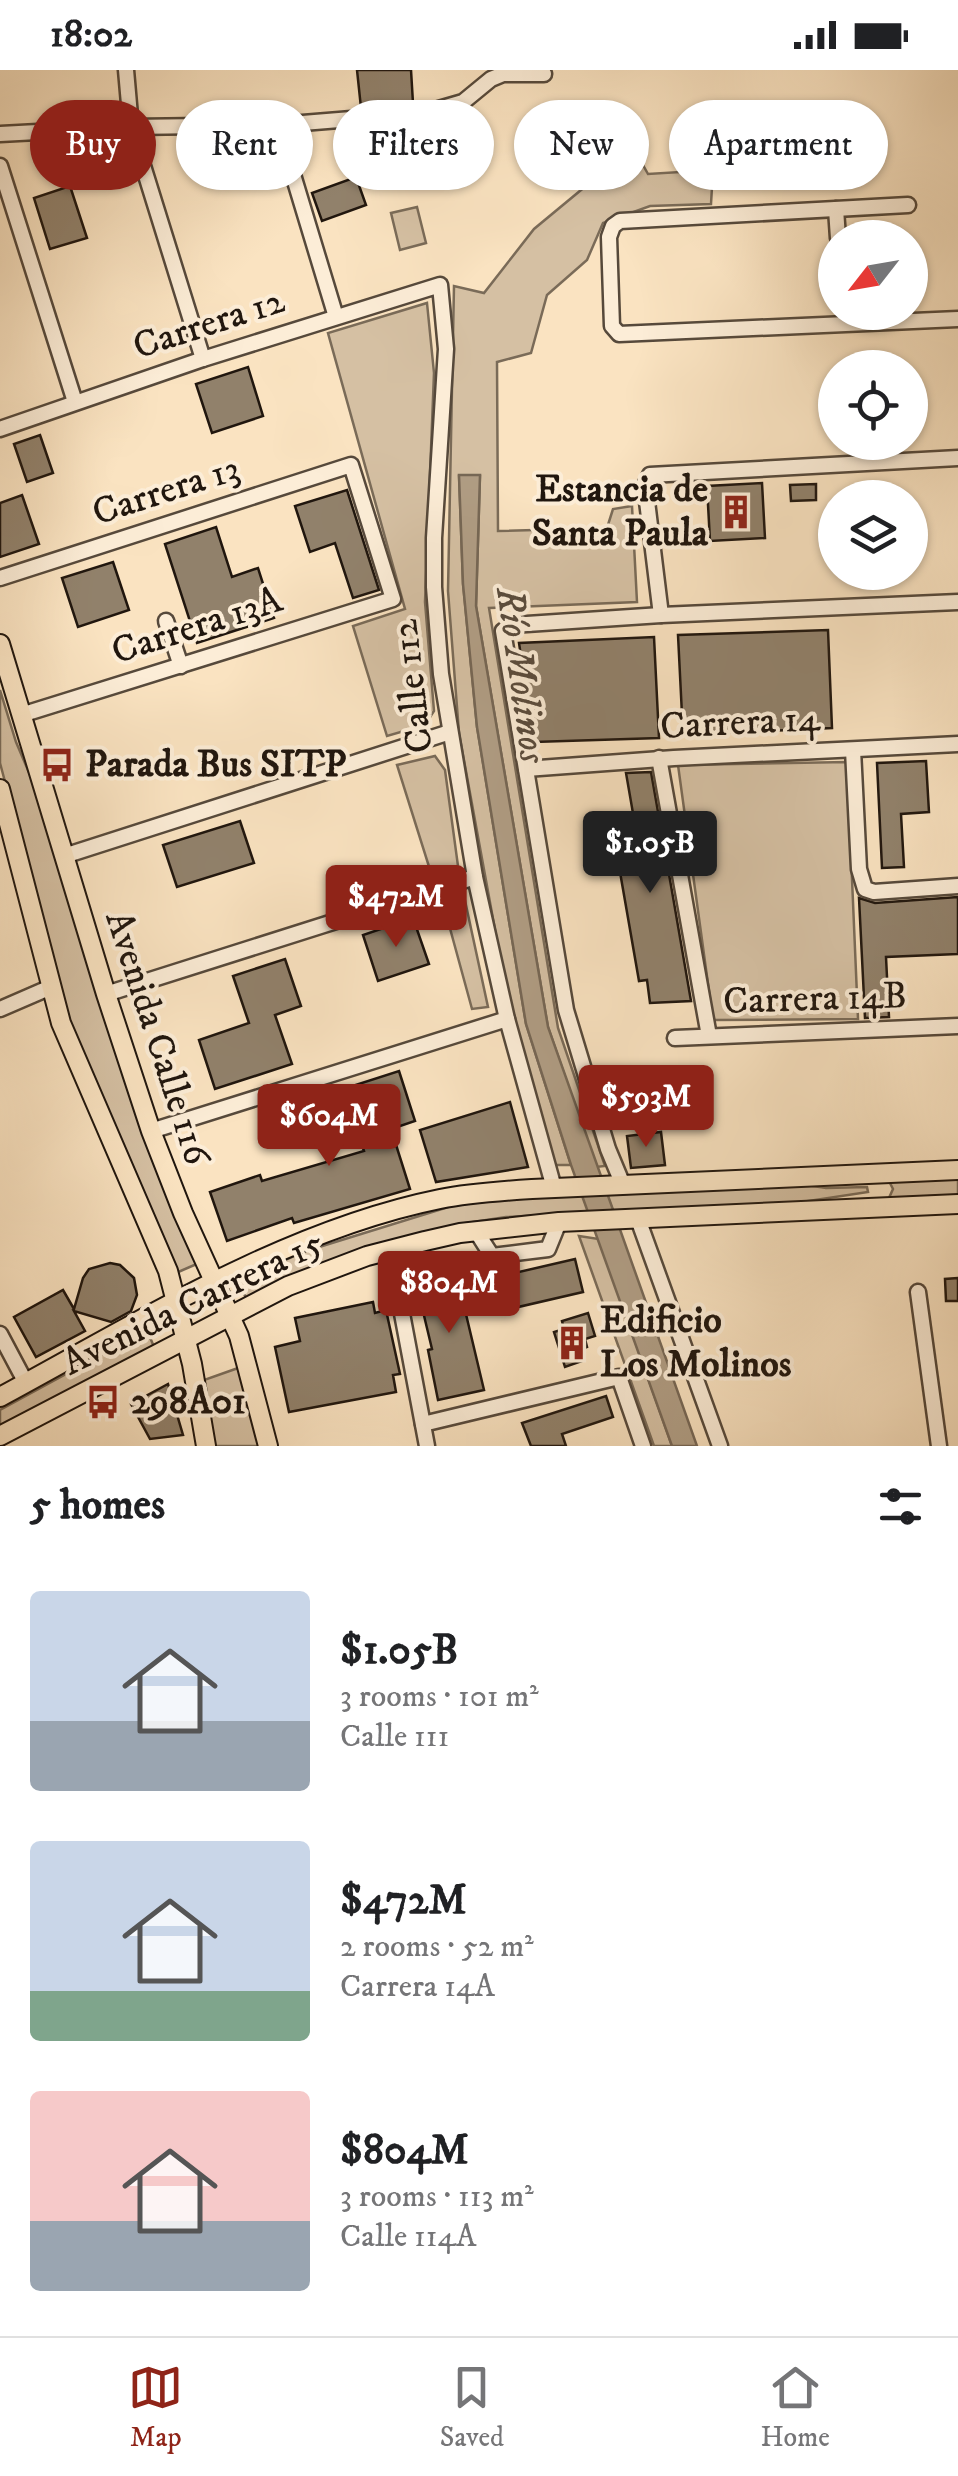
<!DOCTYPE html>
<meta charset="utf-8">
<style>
:root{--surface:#fff;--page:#f2f2f2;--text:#202124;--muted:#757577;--line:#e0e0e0;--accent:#8f2418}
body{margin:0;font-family:"IM FELL DW Pica",serif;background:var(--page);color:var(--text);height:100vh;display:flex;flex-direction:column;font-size:38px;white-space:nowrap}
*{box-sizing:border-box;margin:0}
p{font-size:32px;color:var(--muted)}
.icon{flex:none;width:55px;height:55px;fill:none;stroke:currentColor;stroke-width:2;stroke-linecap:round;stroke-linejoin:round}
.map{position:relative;height:1376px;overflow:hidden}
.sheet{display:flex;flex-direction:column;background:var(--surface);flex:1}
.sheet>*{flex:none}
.guide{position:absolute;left:30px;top:30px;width:900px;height:90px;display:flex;gap:20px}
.needle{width:65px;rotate:239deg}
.fabs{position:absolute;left:818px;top:150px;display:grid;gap:20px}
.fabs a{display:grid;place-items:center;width:110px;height:110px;border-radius:50%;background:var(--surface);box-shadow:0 2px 8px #0004;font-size:50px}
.price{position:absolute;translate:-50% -85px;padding:0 22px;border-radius:10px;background:var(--accent);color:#fff;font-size:32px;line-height:65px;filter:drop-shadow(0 2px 5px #0008)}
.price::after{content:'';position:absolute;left:50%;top:60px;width:30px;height:22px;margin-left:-15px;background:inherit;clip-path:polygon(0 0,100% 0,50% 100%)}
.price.on{background:#222;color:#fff}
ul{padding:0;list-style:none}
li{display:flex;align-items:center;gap:30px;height:250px;padding:0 30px}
li span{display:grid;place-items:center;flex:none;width:280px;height:200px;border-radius:10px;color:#555}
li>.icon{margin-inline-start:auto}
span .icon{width:120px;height:120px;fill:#fffc;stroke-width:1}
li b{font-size:42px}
h2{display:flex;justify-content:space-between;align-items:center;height:120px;padding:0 30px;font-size:42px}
.tag{padding:0 35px;border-radius:45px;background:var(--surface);box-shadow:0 2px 8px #0004;font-size:35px;line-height:90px}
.tag.on{background:var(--accent);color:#fff}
.status{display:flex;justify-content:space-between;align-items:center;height:70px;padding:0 50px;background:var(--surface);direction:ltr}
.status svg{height:28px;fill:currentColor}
.tabs{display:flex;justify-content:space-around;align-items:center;height:140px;border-top:2px solid var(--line);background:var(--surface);font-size:28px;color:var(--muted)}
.tabs a{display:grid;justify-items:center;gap:5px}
.tabs .on{color:var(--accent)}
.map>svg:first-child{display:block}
.green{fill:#d5c0a3;stroke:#7a6b58;stroke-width:2.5}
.water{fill:#b09d84;stroke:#766755;stroke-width:2.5}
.building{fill:#91816b;stroke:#20160e;stroke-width:2.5}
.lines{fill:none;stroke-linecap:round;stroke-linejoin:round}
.minor-casing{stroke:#56493b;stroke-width:19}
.major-casing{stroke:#20160e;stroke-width:22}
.minor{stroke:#fcedd7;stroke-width:14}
.major{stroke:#fae3c1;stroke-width:18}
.labels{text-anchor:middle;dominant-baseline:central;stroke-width:8;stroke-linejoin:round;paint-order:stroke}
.street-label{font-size:38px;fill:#20160e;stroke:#fcedd7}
.poi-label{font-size:38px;font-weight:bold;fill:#20160e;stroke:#fcedd7;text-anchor:start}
.water-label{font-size:40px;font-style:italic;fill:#5a4c3d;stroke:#fcedd7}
</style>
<div class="status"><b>18:02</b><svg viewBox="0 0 49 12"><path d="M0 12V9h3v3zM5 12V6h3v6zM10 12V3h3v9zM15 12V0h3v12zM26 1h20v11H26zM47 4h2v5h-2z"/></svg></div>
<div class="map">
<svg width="958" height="1376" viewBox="0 0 958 1376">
<rect width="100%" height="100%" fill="#fae3c1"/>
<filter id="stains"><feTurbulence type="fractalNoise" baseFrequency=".002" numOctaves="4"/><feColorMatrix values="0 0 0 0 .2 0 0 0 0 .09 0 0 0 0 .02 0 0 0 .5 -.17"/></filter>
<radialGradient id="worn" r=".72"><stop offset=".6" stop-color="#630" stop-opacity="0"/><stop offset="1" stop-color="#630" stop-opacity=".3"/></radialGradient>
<g class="green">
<path d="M633,77L648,104L713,100L711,134L650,136L603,153L587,190L547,225L531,283L497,292L498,461L607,458L613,439L632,436L637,532L489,538L558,958L605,1096L596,1097L548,957L476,536L480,406H459L463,514L477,657L526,954L571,1095H555L513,958L459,663L448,521L454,216L484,223L534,159Z"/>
<path d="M417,137L426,173L400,180L391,143Z"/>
<path d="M427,233L434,303L425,532L434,641L425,655L387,666L353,556L405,539L328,263Z"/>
<path d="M0,620L16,672L36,719L137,1045L199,1193L176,1203L70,955L0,693Z"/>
<path d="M435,686L445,700L458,796L431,803L397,695Z"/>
<path d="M847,692L858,949L713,950L678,695Z"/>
<path d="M464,826L488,937L472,939L442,829Z"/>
<path d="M958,1104V1125L889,1128L893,1119L888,1109Z"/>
<path d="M800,1114L826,1118L867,1117L868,1122L802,1132L613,1141L607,1125Z"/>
<path d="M582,1124L589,1142L506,1147L460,1154L246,1228L238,1211L303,1182L458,1134Z"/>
<path d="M579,1166L599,1169L672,1376H654Z"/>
<path d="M147,1260L154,1277L0,1358V1340Z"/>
<path d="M241,1297L262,1376H214L204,1310Z"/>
</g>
<path class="water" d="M459,405H480L476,536L548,957L697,1376H672L571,1095L526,954L477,657L463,514Z"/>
<g class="building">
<path d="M357,0H411L413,33L361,38Z"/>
<path d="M356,107L366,135L322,151L312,123Z"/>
<path d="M70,116L87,168L50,179L34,128Z"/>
<path d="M248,297L263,346L212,363L196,314Z"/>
<path d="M40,365L53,403L27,412L14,374Z"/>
<path d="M762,413L765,468L710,471L707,416Z"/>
<path d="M816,414V430L791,431L790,415Z"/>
<path d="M347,420L379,520L353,528L335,473L310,482L295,436Z"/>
<path d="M22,425L39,474L0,487V433Z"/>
<path d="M216,457L232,507L258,498L274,548L197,573L165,474Z"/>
<path d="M113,492L129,540L78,557L62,508Z"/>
<path d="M828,560L832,658L683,665L678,565Z"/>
<path d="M654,567L659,668L534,672L519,573Z"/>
<path d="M926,691L929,742L901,744L904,797L882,798L877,693Z"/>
<path d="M651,702L673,827L691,931L650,933L647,910L639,911L620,802L611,750L634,749L626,703Z"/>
<path d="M240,751L254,793L177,817L163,775Z"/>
<path d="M958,827V884L886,887L889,947L865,948L859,828L875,833Z"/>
<path d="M413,848L429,894L378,911L363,865Z"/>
<path d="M285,889L301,936L275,945L292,994L215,1019L199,970L249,953L233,906Z"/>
<path d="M399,1001L415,1051L391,1059L410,1119L294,1153L292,1148L227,1171L210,1122L260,1105L262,1111L364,1081L343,1019Z"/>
<path d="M510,1032L528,1097L436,1112L420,1060Z"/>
<path d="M661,1062L665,1095L631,1098L627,1066Z"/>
<path d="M575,1189L583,1222L501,1241L493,1208Z"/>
<path d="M110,1193L120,1195L134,1208L137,1225L131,1241L111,1252L74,1241L85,1261L36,1287L14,1247L63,1220L74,1239L83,1208L89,1199Z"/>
<path d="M455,1198L484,1320L438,1330L428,1280L432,1279L415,1208Z"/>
<path d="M958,1208V1231H946L945,1209Z"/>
<path d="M373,1232L375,1243L386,1240L400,1304L393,1305L396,1322L289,1342L275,1277L300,1271L295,1248Z"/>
<path d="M588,1243L595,1266L585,1269L587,1277L579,1280L582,1291L565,1297L554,1262L564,1259L562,1251Z"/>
<path d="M168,1314L183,1365L150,1369L131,1334Z"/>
<path d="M606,1326L613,1347L562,1364L566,1376H531L522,1353Z"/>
</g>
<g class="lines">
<g class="minor-casing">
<g id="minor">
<path d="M126,0L131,57L203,289"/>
<path d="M278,55L336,247"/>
<path d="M0,64L131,57L278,55L425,43L463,32L491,9L503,4H544"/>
<path d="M0,96L75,332"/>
<path d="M908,135L620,151L613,156L609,167L612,256L619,264L958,249"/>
<path d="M836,139L838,168"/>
<path d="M0,359L203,289L440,215L446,279L434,468V517L441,604L475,807L507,949L554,1118"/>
<path d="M0,508L351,395L393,529L21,645"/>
<path d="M661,545L645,415L650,405L958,388"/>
<path d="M166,551L181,596"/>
<path d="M853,680L859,799L865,819L874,822L958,816"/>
<path d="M659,688L709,966"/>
<path d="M526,699L674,688L958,674"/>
<path d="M64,786L450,662"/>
<path d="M106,924L475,807"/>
<path d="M0,939L51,917"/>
<path d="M675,968L958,956"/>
<path d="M151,1061L507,949"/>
<path d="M623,1115L608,1079L566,940L503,561L512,555L661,545L958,532"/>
<path d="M638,1149L720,1376"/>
<path d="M476,1161L492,1186L548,1179L559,1152"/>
<path d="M390,1180L427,1376"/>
<path d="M918,1222L939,1376"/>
<path d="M0,1264L26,1313"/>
<path d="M423,1354L619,1307L643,1376"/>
</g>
</g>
<g class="major-casing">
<g id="major">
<path d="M0,574L106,924L151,1061L183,1143L239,1266L268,1376"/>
<path d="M0,719L61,953L168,1201L192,1294L206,1376"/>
<path d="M0,1327C137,1253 286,1160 440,1129C470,1123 501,1121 532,1119L958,1100"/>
<path d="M0,1366L288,1216L367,1186L425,1171L460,1163L559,1152L958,1134"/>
</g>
</g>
<use href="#minor" class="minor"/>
<use href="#major" class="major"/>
</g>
<defs>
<g id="building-bare" transform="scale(2.7)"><path d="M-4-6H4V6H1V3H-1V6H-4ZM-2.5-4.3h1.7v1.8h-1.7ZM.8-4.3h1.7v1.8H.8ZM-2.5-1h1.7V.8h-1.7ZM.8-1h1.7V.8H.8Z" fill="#8f2418" stroke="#fcedd7" stroke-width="2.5" paint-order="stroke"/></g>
<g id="bus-bare" transform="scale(2.7)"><path d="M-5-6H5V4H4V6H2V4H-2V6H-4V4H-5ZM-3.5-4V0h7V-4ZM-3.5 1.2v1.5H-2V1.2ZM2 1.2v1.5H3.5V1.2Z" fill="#8f2418" stroke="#fcedd7" stroke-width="2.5" paint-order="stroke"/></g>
</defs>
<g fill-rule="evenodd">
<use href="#building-bare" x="736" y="442"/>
<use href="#bus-bare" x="57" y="695"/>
<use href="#building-bare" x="572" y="1273"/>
<use href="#bus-bare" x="103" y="1332"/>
</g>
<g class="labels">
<g class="street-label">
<text transform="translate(209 254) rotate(-18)">Carrera 12</text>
<text transform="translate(166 421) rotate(-18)">Carrera 13</text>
<text transform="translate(197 556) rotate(-18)">Carrera 13A</text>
<text transform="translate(413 616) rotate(-97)">Calle 112</text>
<text transform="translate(740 653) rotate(-3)">Carrera 14</text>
<text transform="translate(815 929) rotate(-2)">Carrera 14B</text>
<text transform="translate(157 968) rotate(72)">Avenida Calle 116</text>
<text transform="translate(193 1233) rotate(-26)">Avenida Carrera 15</text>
</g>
<g class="poi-label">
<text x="708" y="420" text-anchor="end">Estancia de<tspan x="708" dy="44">Santa Paula</tspan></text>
<text x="85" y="695">Parada Bus SITP</text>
<text x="600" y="1251">Edificio<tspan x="600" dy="44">Los Molinos</tspan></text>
<text x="131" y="1332">298A01</text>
</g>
<g class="water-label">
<text transform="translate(520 605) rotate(82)">Río Molinos</text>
</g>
</g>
<rect width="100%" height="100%" filter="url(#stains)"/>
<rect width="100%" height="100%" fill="url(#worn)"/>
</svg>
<div class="fabs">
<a><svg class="needle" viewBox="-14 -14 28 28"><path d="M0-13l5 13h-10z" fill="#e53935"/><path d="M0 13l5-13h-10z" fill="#757577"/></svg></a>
<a><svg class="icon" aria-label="locate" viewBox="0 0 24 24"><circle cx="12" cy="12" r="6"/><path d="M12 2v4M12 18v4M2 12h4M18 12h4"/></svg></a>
<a><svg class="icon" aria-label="layers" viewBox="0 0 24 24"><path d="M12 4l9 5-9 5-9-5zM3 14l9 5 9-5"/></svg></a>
</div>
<b class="price on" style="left:650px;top:826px">$1.05B</b>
<b class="price" style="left:396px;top:880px">$472M</b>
<b class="price" style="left:646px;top:1080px">$593M</b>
<b class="price" style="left:329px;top:1099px">$604M</b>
<b class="price" style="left:449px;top:1266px">$804M</b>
<div class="guide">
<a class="tag on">Buy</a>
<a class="tag">Rent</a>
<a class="tag">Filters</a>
<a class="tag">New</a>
<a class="tag">Apartment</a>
</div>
</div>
<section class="sheet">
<h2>5 homes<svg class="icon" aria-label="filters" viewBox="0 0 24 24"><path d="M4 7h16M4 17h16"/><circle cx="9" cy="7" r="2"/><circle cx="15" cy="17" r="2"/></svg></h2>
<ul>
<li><span style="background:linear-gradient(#c9d6e8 65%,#9aa5b1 0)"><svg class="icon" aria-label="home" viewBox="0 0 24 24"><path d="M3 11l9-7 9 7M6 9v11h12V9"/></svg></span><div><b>$1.05B</b><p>3 rooms · 101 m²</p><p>Calle 111</p></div></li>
<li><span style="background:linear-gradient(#c9d6e8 75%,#7fa58c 0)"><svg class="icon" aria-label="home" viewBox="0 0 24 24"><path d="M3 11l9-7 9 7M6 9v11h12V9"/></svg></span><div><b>$472M</b><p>2 rooms · 52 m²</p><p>Carrera 14A</p></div></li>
<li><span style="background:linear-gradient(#f6c9c9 65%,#9aa5b1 0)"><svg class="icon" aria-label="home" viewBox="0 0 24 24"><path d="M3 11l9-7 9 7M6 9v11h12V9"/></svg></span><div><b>$804M</b><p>3 rooms · 113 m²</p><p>Calle 114A</p></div></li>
</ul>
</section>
<nav class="tabs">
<a class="on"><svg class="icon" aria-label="map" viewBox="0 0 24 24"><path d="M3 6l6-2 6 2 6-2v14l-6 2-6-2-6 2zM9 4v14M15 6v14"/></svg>Map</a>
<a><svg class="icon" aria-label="saved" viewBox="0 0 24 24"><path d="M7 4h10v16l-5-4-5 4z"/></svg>Saved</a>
<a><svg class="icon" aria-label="home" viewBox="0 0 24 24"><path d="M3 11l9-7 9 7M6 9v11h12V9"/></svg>Home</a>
</nav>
